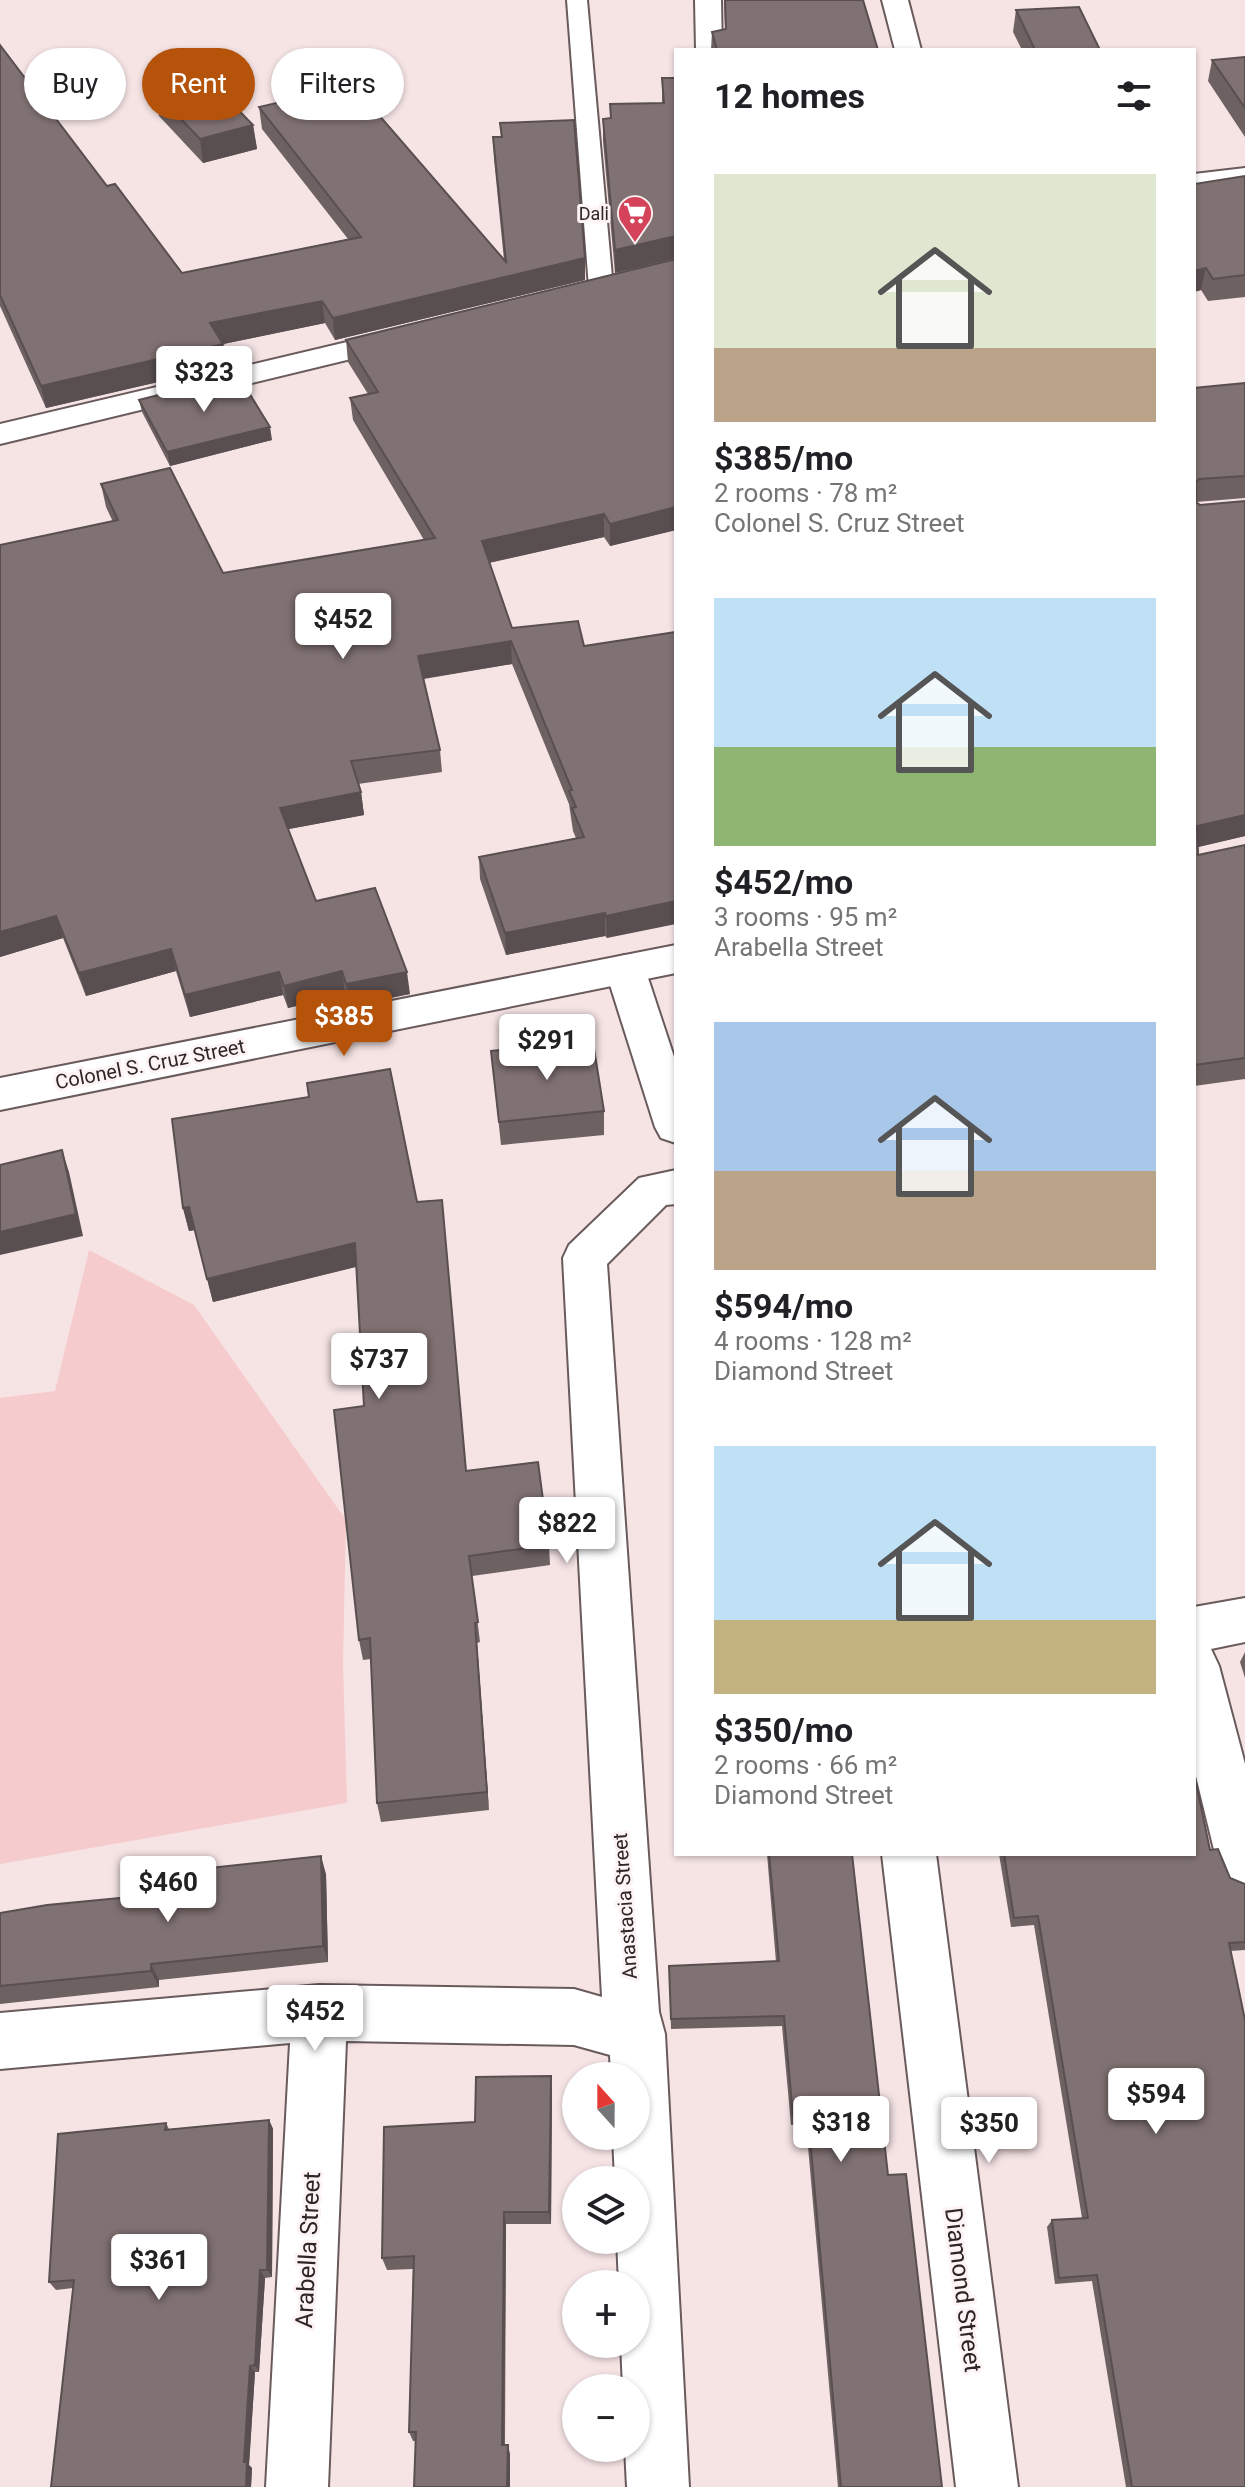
<!DOCTYPE html>
<meta charset="utf-8">
<style>
:root{--surface:#fff;--page:#f6f6f6;--text:#202124;--muted:#757577;--accent:#b45309}
body{margin:0;font-family:Roboto,sans-serif;background:var(--page);color:var(--text);height:100vh;display:flex;flex-direction:column;font-size:30px;white-space:nowrap}
*{box-sizing:border-box;margin:0}
p{font-size:26px;color:var(--muted)}
.icon{flex:none;width:44px;height:44px;fill:none;stroke:currentColor;stroke-width:2;stroke-linecap:round;stroke-linejoin:round}
.map{position:relative;flex:1;overflow:hidden}
.details{position:absolute;left:674px;top:48px;width:522px;height:1808px;display:flex;flex-direction:column;background:var(--surface);border-radius:0px;box-shadow:0 2px 6px #0004}
.details>*{flex:none}
.banner{position:absolute;left:24px;top:48px;width:530px;height:72px;display:flex;gap:16px}
.needle{width:52px;rotate:339deg}
.buttons{position:absolute;left:562px;top:2062px;display:grid;gap:16px}
.buttons a{display:grid;place-items:center;width:88px;height:88px;border-radius:50%;background:var(--surface);box-shadow:0 2px 6px #0004;font-size:40px}
.price{position:absolute;translate:-50% -68px;padding:0 18px;border-radius:8px;background:#fff;color:#222;font-size:26px;line-height:52px;filter:drop-shadow(0 2px 4px #0008)}
.price::after{content:'';position:absolute;left:50%;top:48px;width:24px;height:18px;margin-left:-12px;background:inherit;clip-path:polygon(0 0,100% 0,50% 100%)}
.price.active{background:var(--accent);color:#fff}
ul{padding:0;list-style:none}
li{display:grid;align-content:center;gap:16px;height:424px;padding:0 40px}
li span{display:grid;place-items:center;height:248px;border-radius:0px;color:#555}
li>.icon{margin-inline-start:auto}
span .icon{width:144px;height:144px;fill:#fffc;stroke-width:1}
li b{font-size:34px}
h2{display:flex;justify-content:space-between;align-items:center;height:96px;padding:0 40px;font-size:34px}
.chip{padding:0 28px;border-radius:36px;background:var(--surface);box-shadow:0 2px 6px #0004;font-size:28px;line-height:72px}
.chip.active{background:var(--accent);color:#fff}
.map>svg:first-child{display:block}
.green{fill:#f6cbcd}
.lines{fill:none;stroke-linecap:round;stroke-linejoin:round}
.lane-casing{stroke:#695a5b;stroke-width:4}
.street-casing{stroke:#695a5b;stroke-width:4}
.secondary-casing{stroke:#695a5b;stroke-width:4}
.lane{fill:#fff;fill-rule:evenodd}
.street{fill:#fff;fill-rule:evenodd}
.secondary{fill:#fff;fill-rule:evenodd}
.wall{fill:#6e6162}
.shaded-wall{fill:#5a4f50}
.building{fill:#807172;stroke:#5a4f50;stroke-width:2}
.labels{text-anchor:middle;dominant-baseline:central;stroke-width:6;stroke-linejoin:round;paint-order:stroke}
.far-poi-label{font-size:18px;fill:#2d2626;stroke:#fef3f4;text-anchor:end}
.street-label{font-size:20px;fill:#2d2626;stroke:#fef3f4}
.near-street-label{font-size:24px;fill:#2d2626;stroke:#fef3f4}
</style>
<div class="map">
<svg width="1245" height="2487" viewBox="0 0 1245 2487">
<rect width="100%" height="100%" fill="#f6e4e5"/>
<path class="green" d="M89,1250L194,1305L346,1520L343,1663L347,1803L0,1864V1398L55,1391Z"/>
<g class="lines">
<g class="lane-casing">
<path id="lane" d="M567,0H587L613,288L610,293H592L589,288Z"/>
</g>
<g class="street-casing">
<g id="street">
<path d="M695,0H721L722,50H696Z"/>
<path d="M625,955L639,959L645,969L676,1063V1143L661,1138L655,1127L605,969L611,959Z"/>
<path d="M676,1170V1204L666,1205L607,1264L659,2012L665,2034L689,2487H627L625,2448H636V2388H623L621,2344H636V2284H619L617,2240H636V2180H615L613,2136H636V2076H611L610,2055L574,2045L346,2041L328,2487H266L290,2043L0,2069V2013L319,1985L574,1989L602,1997L563,1258L569,1245L639,1178Z"/>
<path d="M1245,1598V1642L1211,1649L1219,1666L1245,1764V1892L1226,1884L1218,1866L1194,1768V1607Z"/>
<path d="M882,1854H936L1018,2487H956Z"/>
</g>
</g>
<g class="secondary-casing">
<g id="secondary">
<path d="M882,0H908L921,50H895Z"/>
<path d="M1245,168V184L1194,190V174Z"/>
<path d="M406,328L417,331L421,337L417,343L0,444V424Z"/>
<path d="M676,945V973L0,1110V1078Z"/>
</g>
</g>
<use href="#lane" class="lane"/>
<use href="#street" class="street"/>
<use href="#secondary" class="secondary"/>
</g>
<g class="wall">
<path d="M724,0H863L878,50H711L712,32L725,29Z"/>
<path d="M1016,10L1100,50H1022L1013,32Z"/>
<path d="M0,45L107,186L182,273L348,239L262,129L259,107L504,260L494,159L493,137H501L500,123L585,258V280L335,340L325,323L223,344L227,366L46,408L0,306Z"/>
<path d="M1245,57V137L1208,81L1212,60Z"/>
<path d="M662,78H676V259L615,273L603,141V119L610,118V104L662,103Z"/>
<path d="M155,92L253,125L257,149L203,163L159,116Z"/>
<path d="M1245,176V297L1208,301L1201,290L1194,292V184Z"/>
<path d="M676,259V530L610,546L604,537L489,563L512,628L584,646L676,632L607,938L605,936L506,955L480,879L479,857L576,838L573,831L569,804L512,664L424,679L440,750L442,772L358,784L361,792L364,815L288,829L316,901L410,994L350,1006L345,994L288,1008L283,995L190,1017L176,971L86,996L63,938L0,957V545L113,522L106,507L101,484L223,573L424,540L353,420L350,398L368,394L348,362L346,340Z"/>
<path d="M1245,383V498L1196,502L1245,836L1198,847V855L1245,845V1079L1194,1086V388Z"/>
<path d="M139,400L272,440L170,466L142,412Z"/>
<path d="M491,1051L604,1111V1135L501,1145Z"/>
<path d="M309,1097L467,1471L549,1545L550,1565L472,1576L480,1642L477,1643L489,1810L381,1822L377,1803L371,1659L363,1660L359,1640L364,1406L356,1267L213,1302L195,1230L189,1231L183,1208Z"/>
<path d="M1245,1652V1678L1240,1662Z"/>
<path d="M1210,1850L1230,1878L1245,1884V1950L1230,1951L1245,2487H1126L1092,2281L1055,2284L1047,2227L1052,2220L1082,2218L1034,1925L1011,1927L999,1854H1194Z"/>
<path d="M767,1854H852L888,2175L942,2487H838L806,2124L791,2125L782,2026L671,2029L669,1966L776,1962Z"/>
<path d="M326,1874L328,1962L159,1980V1987L0,2004V1913Z"/>
<path d="M552,2090L551,2224H506L505,2445L510,2454L413,2441L409,2432L413,2269L387,2270L382,2258L475,2122Z"/>
<path d="M269,2120L273,2129L272,2277L265,2278L259,2372H255L249,2465L252,2468L251,2487H51L73,2288L56,2290L49,2282L166,2123L169,2129Z"/>
</g>
<g class="shaded-wall">
<path d="M253,125L257,149L203,163L200,139Z"/>
<path d="M676,236L675,258L615,273V250Z"/>
<path d="M585,258V280L335,340L333,318Z"/>
<path d="M1206,268L1201,290L1194,292V271Z"/>
<path d="M322,301L325,323L214,346L210,323Z"/>
<path d="M223,344L227,366L46,408L41,386Z"/>
<path d="M270,427L272,440L170,466L167,452Z"/>
<path d="M676,507V530L610,546V524Z"/>
<path d="M604,514V537L483,564L482,541Z"/>
<path d="M511,641L512,664L420,679L418,656Z"/>
<path d="M361,792L364,815L284,830L280,808Z"/>
<path d="M1245,815V836L1194,848L1197,826Z"/>
<path d="M676,901V924L607,938L606,916Z"/>
<path d="M605,913V936L506,955L505,933Z"/>
<path d="M56,916L63,938L0,957V932Z"/>
<path d="M171,949L176,971L86,996L79,973Z"/>
<path d="M342,971L345,994L288,1008L284,986Z"/>
<path d="M279,972L283,995L190,1017L185,995Z"/>
<path d="M407,972L410,994L350,1006L346,984Z"/>
<path d="M62,1150L69,1172L83,1236L0,1255V1232Z"/>
<path d="M189,1207L195,1230L189,1231L183,1208Z"/>
<path d="M355,1243L359,1266L213,1302L207,1279Z"/>
<path d="M475,1623L477,1643L489,1810L487,1792Z"/>
<path d="M321,1856L326,1874L328,1962L323,1946Z"/>
<path d="M151,1964L159,1980V1987L151,1971Z"/>
<path d="M551,2076L552,2090L551,2224L549,2212Z"/>
<path d="M269,2120L273,2129L272,2277L267,2270Z"/>
<path d="M504,2212L506,2224L504,2454L502,2445Z"/>
<path d="M260,2270L265,2278L259,2372L255,2365Z"/>
<path d="M250,2366L255,2372L249,2465L252,2468L251,2487H246L244,2462Z"/>
<path d="M508,2445L510,2454V2487H507Z"/>
</g>
<g class="building">
<path d="M725,0H863L878,50H717L712,32L726,29Z"/>
<path d="M1079,7L1100,50H1035L1016,10Z"/>
<path d="M0,45L107,186L115,184L182,273L361,237L259,107L353,85L506,262L493,137H502L500,123L574,120L585,258L333,318L322,301L210,323L223,344L41,386L0,295Z"/>
<path d="M1245,57V108L1212,60Z"/>
<path d="M662,78H676V236L615,250L603,119L611,118L610,104L664,103Z"/>
<path d="M208,79L253,125L200,139L155,92Z"/>
<path d="M1245,176V275L1213,279L1206,268L1194,271V184Z"/>
<path d="M676,259V507L610,524L604,514L482,541L512,628L578,621L584,646L676,632V901L606,916L605,913L505,933L479,857L584,837L572,808L576,807L569,791L572,790L511,641L418,656L440,750L351,761L361,792L280,808L316,901L375,888L407,972L346,984L342,971L284,986L279,972L185,995L171,949L79,973L56,916L0,932V545L118,520L101,484L170,468L223,573L435,538L350,398L378,392L346,340Z"/>
<path d="M238,375L270,427L167,452L139,400Z"/>
<path d="M1245,383V476L1199,479L1196,482V502L1200,505L1245,501V815L1197,826L1198,855L1245,845V1058L1194,1065V388Z"/>
<path d="M593,1042L604,1111L499,1122L491,1051Z"/>
<path d="M390,1069L417,1202L442,1200L466,1471L538,1462L549,1545L469,1556L478,1622L475,1623L487,1792L377,1803L370,1638L359,1640L334,1410L364,1406L355,1243L207,1279L189,1207L183,1208L172,1119L309,1097L307,1083Z"/>
<path d="M62,1150L76,1214L0,1232V1165Z"/>
<path d="M1194,1773L1210,1850L1218,1849L1230,1878L1245,1884V1942L1229,1943L1245,2020V2487H1132L1097,2275L1059,2278L1052,2220L1088,2218L1038,1916L1014,1918L1004,1854H1194Z"/>
<path d="M769,1854H852L888,2175L906,2174L942,2487H841L808,2115L793,2116L784,2016L671,2019L669,1966L779,1961Z"/>
<path d="M321,1856L323,1946L151,1964V1971L0,1986V1913L47,1905L172,1893L173,1872Z"/>
<path d="M551,2076L549,2212H504L502,2445H508L507,2487H414L416,2432H409L414,2256L382,2258L384,2127L475,2122L476,2077Z"/>
<path d="M269,2120L267,2270H260L255,2365L250,2366L244,2462H247L246,2487H51L74,2280L49,2282L58,2134L166,2123L165,2130Z"/>
</g>
<defs>
<g id="supermarket-pin" transform="scale(1.8)"><path d="M0 17L-7.5 6A9.5 9.5 0 1 1 7.5 6Z" fill="#d4435a" stroke="#fef3f4"/><path d="M-6-5.5h2.5l.6 2H6L4.5 2H-2.5L-4.4-4H-6ZM-1.5 3.2a1.3 1.3 0 1 0 .1 0ZM3 3.2a1.3 1.3 0 1 0 .1 0Z" fill="#fff"/></g>
</defs>
<g fill-rule="evenodd">
<use href="#supermarket-pin" x="635" y="213"/>
</g>
<g class="labels">
<g class="far-poi-label">
<text x="609" y="213">Dali</text>
</g>
<g class="street-label">
<text transform="translate(150 1064) rotate(-11)">Colonel S. Cruz Street</text>
<text transform="translate(625 1906) rotate(-94)">Anastacia Street</text>
</g>
<g class="near-street-label">
<text transform="translate(308 2250) rotate(-87)">Arabella Street</text>
<text transform="translate(963 2290) rotate(83)">Diamond Street</text>
</g>
</g>
</svg>
<div class="buttons">
<a><svg class="needle" viewBox="-14 -14 28 28"><path d="M0-13l5 13h-10z" fill="#e53935"/><path d="M0 13l5-13h-10z" fill="#757577"/></svg></a>
<a><svg class="icon" aria-label="layers" viewBox="0 0 24 24"><path d="M12 4l9 5-9 5-9-5zM3 14l9 5 9-5"/></svg></a>
<a>+</a>
<a>−</a>
</div>
<b class="price" style="left:204px;top:414px">$323</b>
<b class="price" style="left:343px;top:661px">$452</b>
<b class="price active" style="left:344px;top:1058px">$385</b>
<b class="price" style="left:547px;top:1082px">$291</b>
<b class="price" style="left:379px;top:1401px">$737</b>
<b class="price" style="left:567px;top:1565px">$822</b>
<b class="price" style="left:168px;top:1924px">$460</b>
<b class="price" style="left:315px;top:2053px">$452</b>
<b class="price" style="left:1156px;top:2136px">$594</b>
<b class="price" style="left:841px;top:2164px">$318</b>
<b class="price" style="left:989px;top:2165px">$350</b>
<b class="price" style="left:159px;top:2302px">$361</b>
<div class="banner">
<a class="chip">Buy</a>
<a class="chip active">Rent</a>
<a class="chip">Filters</a>
</div>
<section class="details">
<h2>12 homes<svg class="icon" aria-label="filters" viewBox="0 0 24 24"><path d="M4 7h16M4 17h16"/><circle cx="9" cy="7" r="2"/><circle cx="15" cy="17" r="2"/></svg></h2>
<ul>
<li><span style="background:linear-gradient(#dfe7d0 70%,#b9a48a 0)"><svg class="icon" aria-label="home" viewBox="0 0 24 24"><path d="M3 11l9-7 9 7M6 9v11h12V9"/></svg></span><div><b>$385/mo</b><p>2 rooms · 78 m²</p><p>Colonel S. Cruz Street</p></div></li>
<li><span style="background:linear-gradient(#bfe0f5 60%,#8fb573 0)"><svg class="icon" aria-label="home" viewBox="0 0 24 24"><path d="M3 11l9-7 9 7M6 9v11h12V9"/></svg></span><div><b>$452/mo</b><p>3 rooms · 95 m²</p><p>Arabella Street</p></div></li>
<li><span style="background:linear-gradient(#a9c7e8 60%,#b9a48a 0)"><svg class="icon" aria-label="home" viewBox="0 0 24 24"><path d="M3 11l9-7 9 7M6 9v11h12V9"/></svg></span><div><b>$594/mo</b><p>4 rooms · 128 m²</p><p>Diamond Street</p></div></li>
<li><span style="background:linear-gradient(#bfe0f5 70%,#c2b280 0)"><svg class="icon" aria-label="home" viewBox="0 0 24 24"><path d="M3 11l9-7 9 7M6 9v11h12V9"/></svg></span><div><b>$350/mo</b><p>2 rooms · 66 m²</p><p>Diamond Street</p></div></li>
</ul>
</section>
</div>
